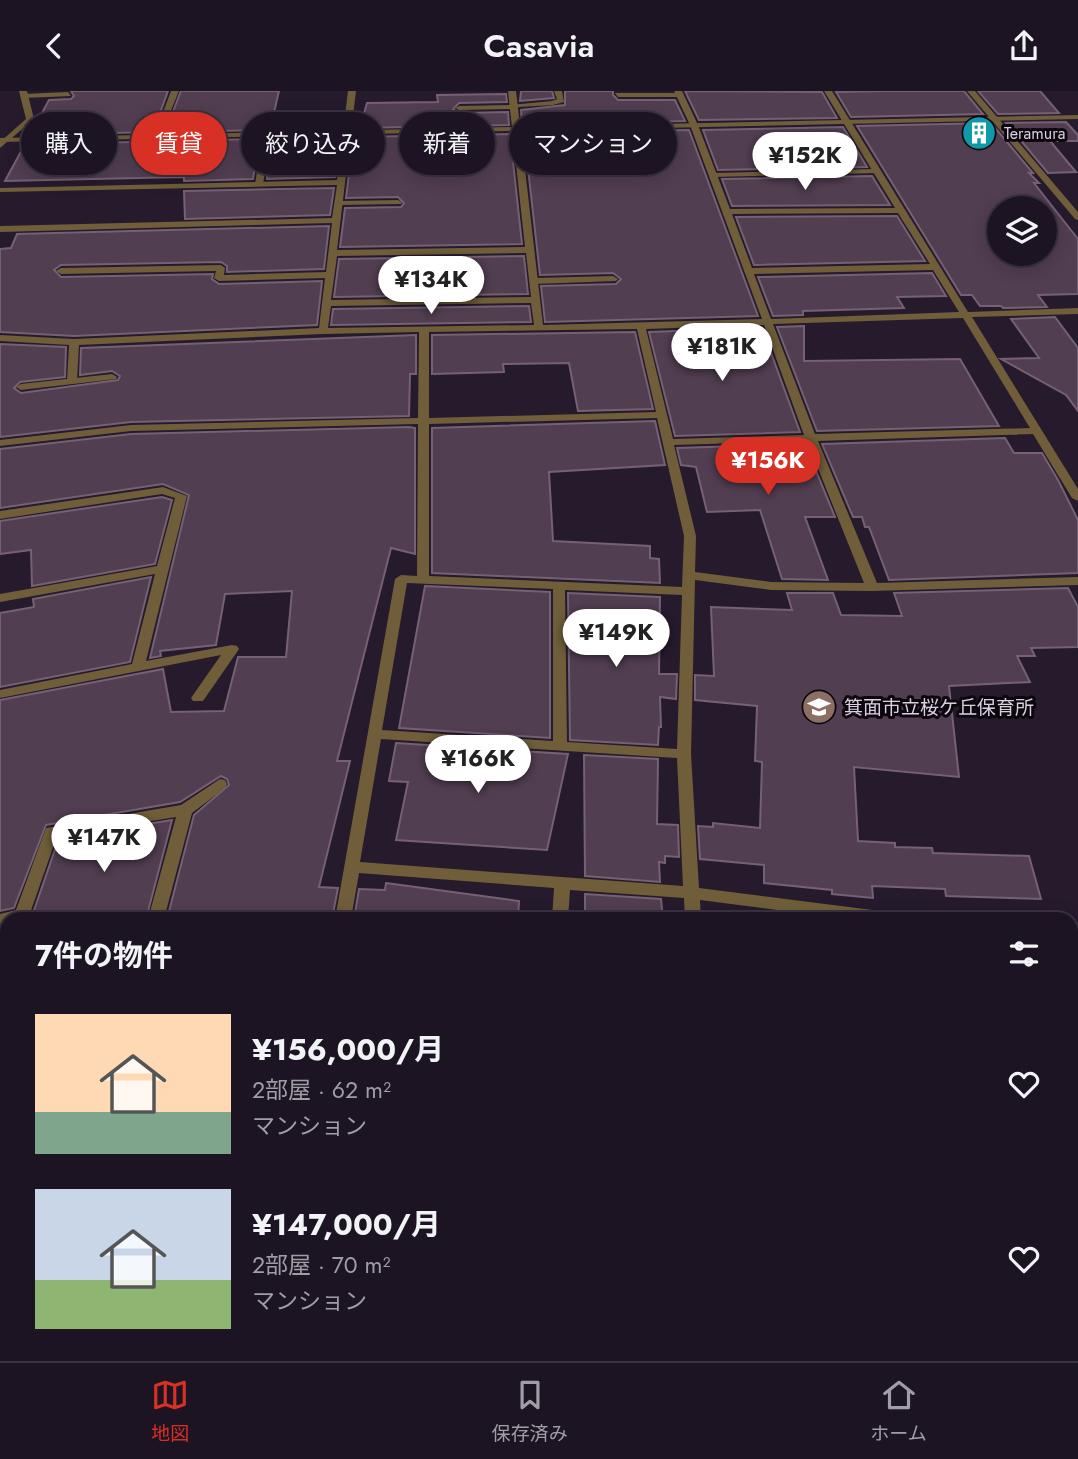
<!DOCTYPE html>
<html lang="ja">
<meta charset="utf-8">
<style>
:root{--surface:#1c1422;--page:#29212f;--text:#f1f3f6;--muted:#a09ea5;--line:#3a3340;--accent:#d93025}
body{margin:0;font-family:Jost,"Noto Sans JP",sans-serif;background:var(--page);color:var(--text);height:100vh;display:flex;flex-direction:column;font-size:26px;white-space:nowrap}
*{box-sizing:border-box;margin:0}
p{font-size:23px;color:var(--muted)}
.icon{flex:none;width:38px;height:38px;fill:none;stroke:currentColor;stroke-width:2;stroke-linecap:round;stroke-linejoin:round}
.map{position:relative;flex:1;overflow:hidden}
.side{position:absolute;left:0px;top:821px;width:1078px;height:450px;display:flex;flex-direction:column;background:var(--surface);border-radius:21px 21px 0 0;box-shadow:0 4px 18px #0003,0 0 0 2px var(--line)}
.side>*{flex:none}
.guide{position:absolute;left:21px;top:21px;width:700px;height:63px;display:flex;gap:14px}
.controls{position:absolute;left:987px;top:105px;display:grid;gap:14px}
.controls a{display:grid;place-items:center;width:70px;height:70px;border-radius:50%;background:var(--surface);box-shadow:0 4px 18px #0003,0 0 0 2px var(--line);font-size:35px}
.price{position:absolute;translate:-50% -60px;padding:0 16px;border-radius:24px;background:#fff;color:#222;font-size:23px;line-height:46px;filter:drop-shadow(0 2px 4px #0008)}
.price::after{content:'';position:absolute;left:50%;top:42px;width:21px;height:16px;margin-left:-10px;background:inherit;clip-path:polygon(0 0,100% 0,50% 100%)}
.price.on{background:var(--accent);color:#fff}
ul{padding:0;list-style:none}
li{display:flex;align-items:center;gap:21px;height:175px;padding:0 35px}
li span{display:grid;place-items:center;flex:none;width:196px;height:140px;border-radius:0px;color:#555}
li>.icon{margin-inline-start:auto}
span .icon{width:84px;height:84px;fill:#fffc;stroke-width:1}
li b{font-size:30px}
h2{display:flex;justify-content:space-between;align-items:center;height:84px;padding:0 35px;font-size:30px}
.chip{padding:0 24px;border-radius:32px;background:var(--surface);box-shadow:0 4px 18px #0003,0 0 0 2px var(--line);font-size:24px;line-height:63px}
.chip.on{background:var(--accent);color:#fff}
header{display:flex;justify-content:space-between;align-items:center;height:91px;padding:0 35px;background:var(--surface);font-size:32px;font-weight:600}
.dock{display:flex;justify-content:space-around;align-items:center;height:98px;border-top:2px solid var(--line);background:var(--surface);font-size:19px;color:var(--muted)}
.dock a{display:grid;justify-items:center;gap:4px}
.dock .on{color:var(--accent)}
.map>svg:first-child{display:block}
.building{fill:#513e51;stroke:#756074;stroke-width:2;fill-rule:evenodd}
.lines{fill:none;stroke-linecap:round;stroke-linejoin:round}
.service{fill:#6f5e39;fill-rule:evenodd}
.minor{fill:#6f5e39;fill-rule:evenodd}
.tertiary{fill:#6f5e39;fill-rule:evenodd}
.labels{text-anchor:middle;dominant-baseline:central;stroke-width:6;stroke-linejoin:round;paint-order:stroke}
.far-poi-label{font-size:16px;fill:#d8d0dd;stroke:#0c070f;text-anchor:start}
.poi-label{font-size:19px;fill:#d8d0dd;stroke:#0c070f;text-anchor:start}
</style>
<header><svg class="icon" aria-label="back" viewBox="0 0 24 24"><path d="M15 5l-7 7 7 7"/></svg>Casavia<svg class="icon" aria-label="share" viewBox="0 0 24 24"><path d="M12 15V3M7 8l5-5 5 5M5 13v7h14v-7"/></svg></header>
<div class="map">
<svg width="1078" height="1270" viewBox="0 0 1078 1270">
<rect width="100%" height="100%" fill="#261a2d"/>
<g class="building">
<path d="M71,0H168L153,41L30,44L49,9L71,8L74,5Z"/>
<path d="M181,0H279L270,39L165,41Z"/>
<path d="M521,0H552L554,7L520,10Z"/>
<path d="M565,0H613V4L618,9H675L685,30L522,33L521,19L565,14Z"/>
<path d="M685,0L822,1L837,27L699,29Z"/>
<path d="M887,0H964L983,23L851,26L836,1Z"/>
<path d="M978,0H1040L1059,22L998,23Z"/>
<path d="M506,3L507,11L459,12L453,18L459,22L508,21L509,34L360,37L367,12L438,11L437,4Z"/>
<path d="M1066,31L1078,44V50H1050L1076,81L1048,82L1006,32Z"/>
<path d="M991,32L1033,82H1029L1039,92H1034L1078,148V203L1038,204L1047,216L1003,217L1001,215H980L972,204H961L857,35ZM999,117H1045V163H999Z"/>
<path d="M843,36L867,76L718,79L703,39Z"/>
<path d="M689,39L758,225L545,231L541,195L616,193L621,188L613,182L540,184L524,42Z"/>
<path d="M510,43L522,153L340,156L345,117L401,116L404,112L398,106L346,107L353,51H357L358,46Z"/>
<path d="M268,48L267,53L339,51L335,86L267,88L269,69L262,66L256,70L253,88L184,90V86L5,90L25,53L189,50L185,65L192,68L198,65L202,49Z"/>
<path d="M872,85L890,114L732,115L722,88Z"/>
<path d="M334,97L330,124L185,128L184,100Z"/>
<path d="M897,125L925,170L754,174L736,126Z"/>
<path d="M329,135L324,178L227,181V175L221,171L61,174L54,179L61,186L213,183L212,188L219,193L322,190L317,234L74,245L0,241V158L11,157L17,143Z"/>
<path d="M524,165L528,203L334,206L339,168Z"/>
<path d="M932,182L946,205L897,206L904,217L803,220V224L773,225L758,186Z"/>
<path d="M529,215L531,231L331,234L333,218Z"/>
<path d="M1055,226L1078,257V320L1066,304L1001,268L1039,267L1011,228Z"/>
<path d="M804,235V270L960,268L999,335L817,340L777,236Z"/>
<path d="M762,237L800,341L675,345L649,241Z"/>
<path d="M635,241L653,318L578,320L569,272L503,273L504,281L432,283V244Z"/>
<path d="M416,244V283H410L409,325L131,331L0,346V253L66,256L65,286L20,291L14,297L21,302L118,289L120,285L112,280L80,284L81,257Z"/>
<path d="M655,330L665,374L549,381L553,450L650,455V467L659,468L660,492L432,482V337Z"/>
<path d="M409,336L415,337V463L391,457L337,670H350L319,796L338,797L332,828H167L194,724L229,694L227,688L221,685L180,711L46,734L14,817L0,820V609L163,578L171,621L224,620L238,566H286L292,500L225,503L216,554L160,560L161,565L150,567L189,404L163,393L0,417V358L131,343Z"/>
<path d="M1005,347L1014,362H1042L1058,389L1078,429V482L889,489L869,436H865L862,426H853L822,353Z"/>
<path d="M805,353L835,426H805L828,489L782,488L760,419L707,421L696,376L681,374L677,357Z"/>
<path d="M162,406L172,409L155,473L32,495L31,459L0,463V430Z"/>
<path d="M151,486L130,571L0,596V522L34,516L33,508Z"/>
<path d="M425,495L550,501V647L399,637Z"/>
<path d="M1068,497L1078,516V556L1031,557L1035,565H1017L1030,591L949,595L959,686L854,676L858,750L895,752V756L932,757L933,762L1029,765L1041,808L946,805L945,798L872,795L873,807L832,803V799L764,792V774L700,768L698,735L713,736V732L760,737L762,671L755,670L757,615L695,609V584L714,585L711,516L792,519L787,502H833L841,524L902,525L894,502Z"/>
<path d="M568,502L660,506L659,583H677L676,608L660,606L661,636H659L658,654L570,649Z"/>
<path d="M396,652L568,663L547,759L396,749L408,691L389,690Z"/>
<path d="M584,664L658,668L657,733L678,734L679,766L665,765V772L659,771L660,791L585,785Z"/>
<path d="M172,729L146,828H31L59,747Z"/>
<path d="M386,792L519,810L518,828H354L359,798L385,799Z"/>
<path d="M585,803L661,808L663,828H585Z"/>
</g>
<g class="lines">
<g class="service">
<path d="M554,0H562L564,11L553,14L519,16L515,18L459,19L455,17L459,15L510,14L552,10L557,8Z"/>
<path d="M68,1L71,5L24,7L20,5L24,3Z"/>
<path d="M615,2H680L684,4L680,6H618Z"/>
<path d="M194,43L201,45L195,64L191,66L187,64Z"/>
<path d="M263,68L267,70L263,93L259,95L255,93L259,70Z"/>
<path d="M876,78H879V82L713,86L709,84L713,82Z"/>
<path d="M398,109L402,111L401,113L339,114L335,112L339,110Z"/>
<path d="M613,185L618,188L616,190L534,193L529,190L534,187Z"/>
<path d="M112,283L117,286L116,288L21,299L16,296L21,293Z"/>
</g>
<g class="minor">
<path d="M19,0H27L34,28L0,57V51L26,28Z"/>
<path d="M171,0H179L160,46L153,48Z"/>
<path d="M348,0H356L337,159L525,156L508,0H516L543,234L762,228L690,34L674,0H682L698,34L730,118L895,117L824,0H832L968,221L1078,217V223L972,226L1078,398V410L1072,407L1033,343L818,350L877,492L1078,486V494L872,500L771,499L695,489L691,663L699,797L896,822L902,824L904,828H846L700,809L701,828H685L684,807L570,799L568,828H552L554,797L359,782L351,828H335L395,488L401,484L417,485L418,333L131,340L0,355V349L131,334L418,327L419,241L323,243L79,254L77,290L72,293L67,290L69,254L0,250V244L74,248L319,237L325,187L219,190L214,187L216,180L61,183L56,180L61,177L221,174L225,177L224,184L326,181L332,132L0,141V135L332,127L337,94L0,101V97L337,89ZM898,122L930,173L752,177L732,123ZM526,162L531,206L331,209L337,165ZM933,179L959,221L771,228L754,183ZM531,212L534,234L328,237L331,215ZM963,227L1030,337L815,343L773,233ZM764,234L804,344L673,348L646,238ZM637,238L656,321L429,327V241ZM657,327L684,445L682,496L429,485V333ZM807,350L864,492L771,491L695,481L696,445L674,354ZM407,492L553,498V650L382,639ZM565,499L682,504L677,658L567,651ZM381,648L677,667L683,795L360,771Z"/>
<path d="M967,0H975L1078,121V129L1075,128Z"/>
<path d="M163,396L187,405L146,570L232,554L237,555L239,558L203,610H193L191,607L221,564L0,607V599L132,573L155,483L0,511V503L157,475L175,407L162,403L0,428V420Z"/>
<path d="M220,688L225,689L227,693L225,697L192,722L164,828H148L176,726L57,745L28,828H7V834L0,835V823L16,819L46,737L181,714Z"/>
<path d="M1071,856L1078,859V878L1071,874Z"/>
<path d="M1071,1161L1078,1163V1181L1071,1179Z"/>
<path d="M7,1204V1229L0,1232V1207Z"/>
<path d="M386,1264H421L423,1270H388Z"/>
<path d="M506,1264H526L524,1270H504Z"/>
<path d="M683,1264H703L702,1270H682Z"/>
</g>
<path class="tertiary" d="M1078,24V28L0,51V47Z"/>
</g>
<defs>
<g id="building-disc" transform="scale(1.75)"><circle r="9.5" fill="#0f9aa8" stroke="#0c070f"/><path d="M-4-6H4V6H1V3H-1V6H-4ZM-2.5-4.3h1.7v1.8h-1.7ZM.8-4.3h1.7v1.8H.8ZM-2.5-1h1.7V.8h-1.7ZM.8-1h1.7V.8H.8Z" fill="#fff"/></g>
<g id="school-disc" transform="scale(1.75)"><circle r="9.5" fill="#8d6e63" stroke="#0c070f"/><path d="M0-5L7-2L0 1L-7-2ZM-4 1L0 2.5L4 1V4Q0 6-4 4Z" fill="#fff"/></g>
</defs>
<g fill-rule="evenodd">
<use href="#building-disc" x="979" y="42"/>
<use href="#school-disc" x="819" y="616"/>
</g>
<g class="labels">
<g class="far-poi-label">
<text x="1004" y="42">Teramura</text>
</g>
<g class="poi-label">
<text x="844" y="616">箕面市立桜ケ丘保育所</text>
</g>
</g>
</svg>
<div class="controls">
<a><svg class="icon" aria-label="layers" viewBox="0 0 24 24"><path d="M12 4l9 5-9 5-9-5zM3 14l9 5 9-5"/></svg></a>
</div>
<b class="price" style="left:805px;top:101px">¥152K</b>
<b class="price" style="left:431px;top:225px">¥134K</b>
<b class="price" style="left:722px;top:292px">¥181K</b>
<b class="price on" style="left:768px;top:406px">¥156K</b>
<b class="price" style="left:616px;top:578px">¥149K</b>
<b class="price" style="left:478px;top:704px">¥166K</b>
<b class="price" style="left:104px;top:783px">¥147K</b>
<div class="guide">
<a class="chip">購入</a>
<a class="chip on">賃貸</a>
<a class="chip">絞り込み</a>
<a class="chip">新着</a>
<a class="chip">マンション</a>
</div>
<section class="side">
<h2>7件の物件<svg class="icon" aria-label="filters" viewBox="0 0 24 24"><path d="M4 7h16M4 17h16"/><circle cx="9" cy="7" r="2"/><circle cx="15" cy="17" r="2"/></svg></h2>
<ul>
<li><span style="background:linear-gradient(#ffd9b3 70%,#7fa58c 0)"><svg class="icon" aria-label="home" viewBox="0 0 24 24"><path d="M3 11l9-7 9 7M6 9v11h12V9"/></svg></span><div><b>¥156,000/月</b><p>2部屋 · 62 m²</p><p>マンション</p></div><svg class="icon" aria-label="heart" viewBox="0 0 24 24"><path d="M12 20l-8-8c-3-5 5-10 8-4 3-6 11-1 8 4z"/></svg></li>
<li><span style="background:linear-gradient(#c9d6e8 65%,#8fb573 0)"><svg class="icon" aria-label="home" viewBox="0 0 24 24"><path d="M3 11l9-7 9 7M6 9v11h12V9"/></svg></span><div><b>¥147,000/月</b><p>2部屋 · 70 m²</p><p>マンション</p></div><svg class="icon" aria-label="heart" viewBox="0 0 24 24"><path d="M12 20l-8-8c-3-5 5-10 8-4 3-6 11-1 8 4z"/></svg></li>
</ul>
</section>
</div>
<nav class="dock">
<a class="on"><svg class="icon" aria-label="map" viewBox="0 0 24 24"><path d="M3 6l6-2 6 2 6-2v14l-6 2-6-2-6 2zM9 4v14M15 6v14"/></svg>地図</a>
<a><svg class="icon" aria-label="saved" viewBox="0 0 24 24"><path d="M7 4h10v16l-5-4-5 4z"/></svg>保存済み</a>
<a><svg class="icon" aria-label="home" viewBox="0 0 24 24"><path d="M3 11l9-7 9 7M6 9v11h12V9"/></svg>ホーム</a>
</nav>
